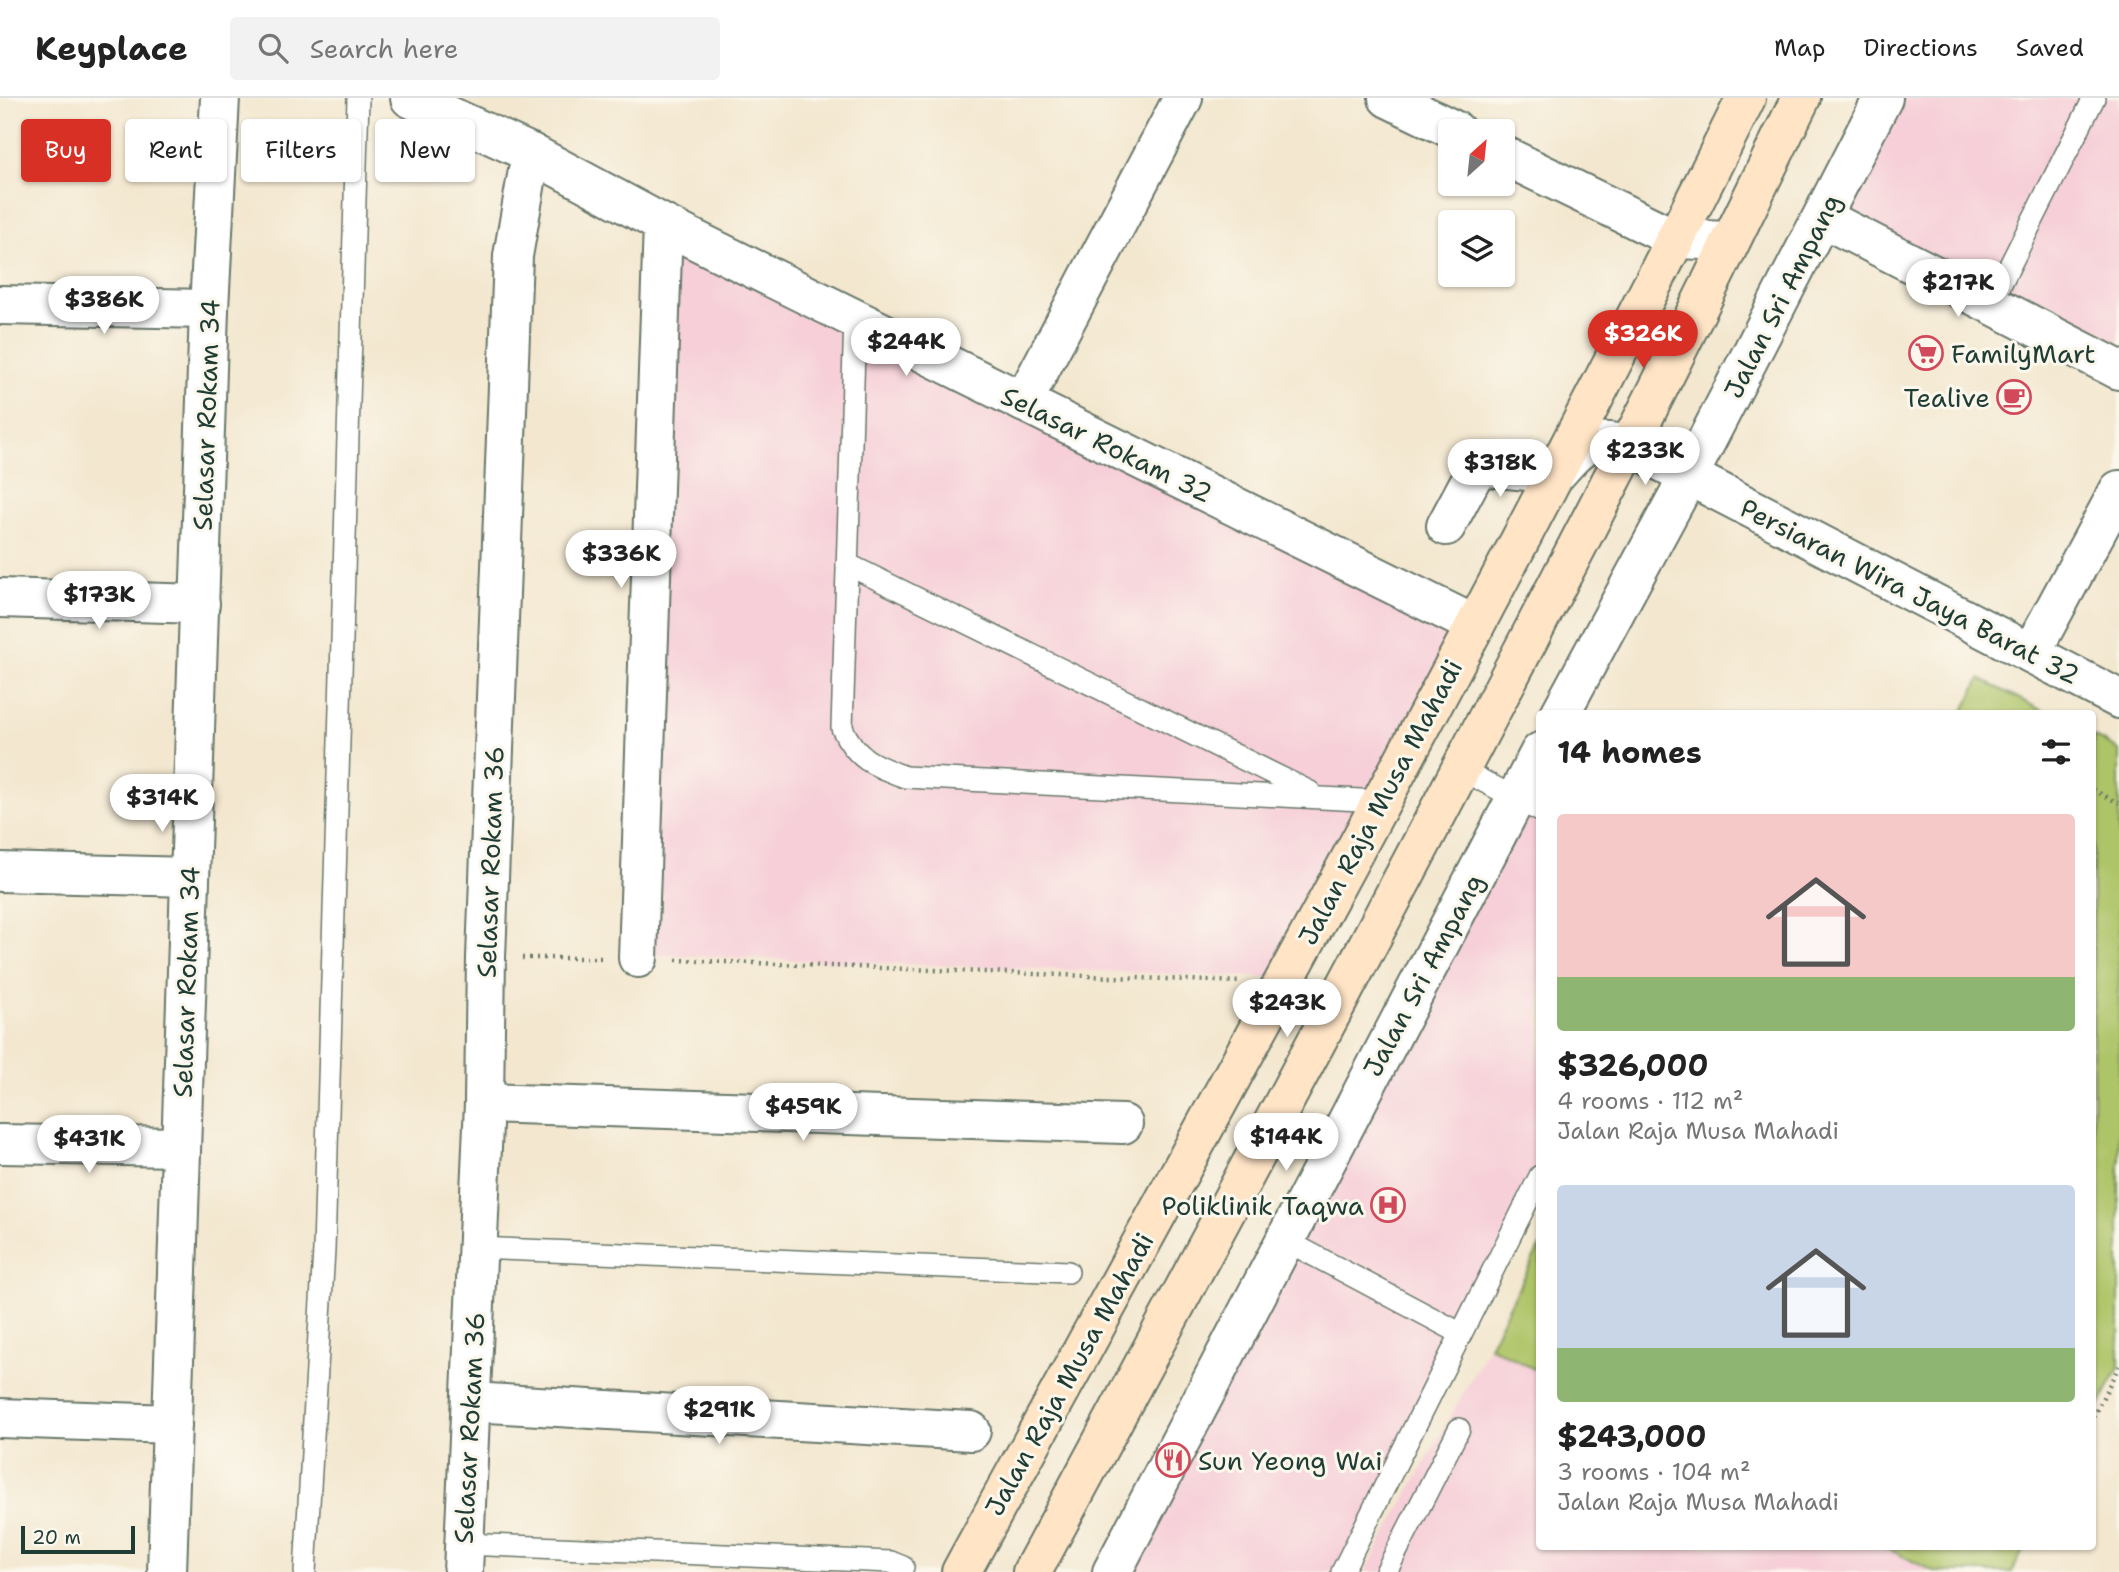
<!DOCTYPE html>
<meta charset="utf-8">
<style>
:root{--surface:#fff;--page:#f2f2f2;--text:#222;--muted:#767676;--line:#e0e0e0;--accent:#d93025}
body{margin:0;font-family:"Shantell Sans",sans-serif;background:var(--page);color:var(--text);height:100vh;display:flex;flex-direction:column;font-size:26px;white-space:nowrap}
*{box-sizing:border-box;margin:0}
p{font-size:23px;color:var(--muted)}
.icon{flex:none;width:38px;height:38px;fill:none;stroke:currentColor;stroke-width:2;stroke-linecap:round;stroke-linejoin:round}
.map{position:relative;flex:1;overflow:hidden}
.panel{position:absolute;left:1536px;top:612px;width:560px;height:840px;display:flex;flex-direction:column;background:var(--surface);border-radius:7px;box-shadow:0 2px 5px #0004}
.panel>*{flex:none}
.top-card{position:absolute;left:21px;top:21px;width:665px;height:63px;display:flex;gap:14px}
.needle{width:46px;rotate:27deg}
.buttons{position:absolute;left:1438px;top:21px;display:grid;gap:14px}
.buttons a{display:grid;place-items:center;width:77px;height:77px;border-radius:7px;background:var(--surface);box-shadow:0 2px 5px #0004;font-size:35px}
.scale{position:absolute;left:21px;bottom:18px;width:114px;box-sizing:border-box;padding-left:7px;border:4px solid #1f3d34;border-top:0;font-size:19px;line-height:24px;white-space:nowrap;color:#1f3d34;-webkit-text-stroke:5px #fbf7ec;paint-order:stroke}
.price{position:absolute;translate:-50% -60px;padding:0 16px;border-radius:24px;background:#fff;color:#222;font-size:23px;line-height:46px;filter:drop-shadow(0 2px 4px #0008)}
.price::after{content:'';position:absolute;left:50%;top:42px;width:21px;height:16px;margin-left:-10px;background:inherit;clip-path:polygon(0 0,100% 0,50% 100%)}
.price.on{background:var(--accent);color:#fff}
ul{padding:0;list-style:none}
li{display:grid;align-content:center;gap:14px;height:371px;padding:0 21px}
li span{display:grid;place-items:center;height:217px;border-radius:7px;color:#555}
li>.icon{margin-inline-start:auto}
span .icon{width:126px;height:126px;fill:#fffc;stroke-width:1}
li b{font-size:30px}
h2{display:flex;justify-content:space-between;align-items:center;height:84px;padding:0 21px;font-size:30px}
.tag{padding:0 24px;border-radius:7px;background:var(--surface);box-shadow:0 2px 5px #0004;font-size:24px;line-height:63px}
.tag.on{background:var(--accent);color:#fff}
header{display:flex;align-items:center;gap:42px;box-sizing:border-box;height:98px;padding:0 35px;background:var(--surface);border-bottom:2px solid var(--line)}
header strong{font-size:33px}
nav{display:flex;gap:38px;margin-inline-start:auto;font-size:24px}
.search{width:490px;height:63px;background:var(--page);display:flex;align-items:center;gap:18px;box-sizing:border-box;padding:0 24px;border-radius:7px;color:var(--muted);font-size:26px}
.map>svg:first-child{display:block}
.built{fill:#f6cfd8}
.green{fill:#aec468;stroke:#66804e;stroke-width:2}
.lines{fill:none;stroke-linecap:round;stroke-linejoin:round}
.lane-casing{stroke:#69786a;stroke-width:24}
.street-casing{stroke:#69786a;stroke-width:42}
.secondary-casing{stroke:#69786a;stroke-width:42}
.path{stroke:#69786a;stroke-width:4.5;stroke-dasharray:2 5;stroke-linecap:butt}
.lane{stroke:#fff;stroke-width:21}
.street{stroke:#fff;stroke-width:38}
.secondary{stroke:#ffe4c6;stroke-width:38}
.labels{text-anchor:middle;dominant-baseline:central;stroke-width:6;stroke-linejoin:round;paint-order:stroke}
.street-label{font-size:26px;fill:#1f3d34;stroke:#fbf7ec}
.poi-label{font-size:26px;fill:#1f3d34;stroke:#fbf7ec;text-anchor:start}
</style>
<header>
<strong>Keyplace</strong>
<div class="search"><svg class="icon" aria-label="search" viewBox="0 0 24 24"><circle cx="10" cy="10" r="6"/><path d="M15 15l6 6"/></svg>Search here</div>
<nav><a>Map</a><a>Directions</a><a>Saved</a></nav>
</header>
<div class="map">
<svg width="2119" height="1474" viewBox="0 0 2119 1474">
<rect width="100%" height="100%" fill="#fbf7ec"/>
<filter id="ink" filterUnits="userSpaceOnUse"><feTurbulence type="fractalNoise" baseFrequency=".0143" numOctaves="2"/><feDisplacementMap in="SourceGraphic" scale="14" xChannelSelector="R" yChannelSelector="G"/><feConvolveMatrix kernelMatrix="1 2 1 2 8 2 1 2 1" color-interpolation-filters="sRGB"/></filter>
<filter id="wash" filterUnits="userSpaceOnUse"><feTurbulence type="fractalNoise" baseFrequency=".00686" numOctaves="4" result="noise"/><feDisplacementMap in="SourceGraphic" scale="28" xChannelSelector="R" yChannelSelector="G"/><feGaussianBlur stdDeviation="1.57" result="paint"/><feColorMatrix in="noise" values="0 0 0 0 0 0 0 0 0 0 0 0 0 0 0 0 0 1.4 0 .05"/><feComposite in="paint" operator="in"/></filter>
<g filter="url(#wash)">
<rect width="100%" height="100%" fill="#f3e7cf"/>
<g class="built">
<path d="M1878,0H2119V273L1817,119Z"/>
<path d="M663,122L1473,523L1281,880L637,856Z"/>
<path d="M1524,696L1540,705V1081L1338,1474H1125Z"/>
<path d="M1489,1248L1540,1274V1449H1885L1934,1474H1365Z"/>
</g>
<g class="green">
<path d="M1980,581L2049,616H1962Z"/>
<path d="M2093,638L2119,652V1269L2093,1319Z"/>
<path d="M1540,1148V1274L1489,1248Z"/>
<path d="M1885,1449H2025L2012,1474H1934Z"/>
</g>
</g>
<g filter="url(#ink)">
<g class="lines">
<g class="lane-casing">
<g id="lane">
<path d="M1991,205L2094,0"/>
<path d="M855,221L842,630C856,661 873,667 905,679L1381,703"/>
<path d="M847,466L1310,694"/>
<path d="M1460,671L1540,713"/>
<path d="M1285,1142L1460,1235"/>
<path d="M477,1150L1068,1174"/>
<path d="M464,1446L891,1464L903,1469"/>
<path d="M305,1474L324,1152L358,0"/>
<path d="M1342,1474L1540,1078"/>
<path d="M1386,1474L1459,1331"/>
</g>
</g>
<g class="street-casing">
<g id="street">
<path d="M410,0L531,55L663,126L1475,527"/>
<path d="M1388,0L1456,33"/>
<path d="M1503,57L1676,141L1730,143"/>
<path d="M1823,120L2119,272"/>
<path d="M0,207L209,211"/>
<path d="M1023,304L1183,0"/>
<path d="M1446,428L1478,368L1556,376C1583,345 1588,339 1629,347L2119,601"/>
<path d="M0,500L200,506"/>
<path d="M2031,555L2119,392"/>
<path d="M1560,616L1688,379L1883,0"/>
<path d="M0,774L190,779"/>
<path d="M638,860L663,126"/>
<path d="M484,1005L1123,1026"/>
<path d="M0,1046L180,1049"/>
<path d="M471,1304L971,1333"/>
<path d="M0,1320L172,1326"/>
<path d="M167,1474L209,211L220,0"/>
<path d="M463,1474L484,1005L486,859L513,158L531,55"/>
<path d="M1112,1474L1540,654"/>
</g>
</g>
<g class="secondary-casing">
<g id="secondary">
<path d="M961,1474C1228,986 1499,499 1746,0"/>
<path d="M1032,1474C1233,1101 1433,728 1627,352C1687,236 1743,117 1801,0"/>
</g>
</g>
<g class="path">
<path d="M2093,692L2119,705"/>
<path d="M522,860H601"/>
<path d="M676,862L1241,884"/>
<path d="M2093,1319L2119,1268"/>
</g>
<use href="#lane" class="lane"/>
<use href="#street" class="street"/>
<use href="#secondary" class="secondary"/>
</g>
</g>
<defs>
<g id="supermarket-ring" transform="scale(1.75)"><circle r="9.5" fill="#fbf7ec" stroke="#d1495b" stroke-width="1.5"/><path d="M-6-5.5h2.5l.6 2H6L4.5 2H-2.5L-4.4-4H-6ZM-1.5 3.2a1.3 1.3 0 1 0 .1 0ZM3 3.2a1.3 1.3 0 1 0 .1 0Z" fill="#d1495b"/></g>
<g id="cafe-ring" transform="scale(1.75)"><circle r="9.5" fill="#fbf7ec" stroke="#d1495b" stroke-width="1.5"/><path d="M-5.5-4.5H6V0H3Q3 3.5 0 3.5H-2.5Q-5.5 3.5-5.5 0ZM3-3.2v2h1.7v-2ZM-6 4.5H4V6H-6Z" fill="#d1495b"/></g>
<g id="hospital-ring" transform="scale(1.75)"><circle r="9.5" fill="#fbf7ec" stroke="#d1495b" stroke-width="1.5"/><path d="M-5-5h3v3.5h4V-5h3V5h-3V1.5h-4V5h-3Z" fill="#d1495b"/></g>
<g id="restaurant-ring" transform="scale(1.75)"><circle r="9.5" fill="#fbf7ec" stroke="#d1495b" stroke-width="1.5"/><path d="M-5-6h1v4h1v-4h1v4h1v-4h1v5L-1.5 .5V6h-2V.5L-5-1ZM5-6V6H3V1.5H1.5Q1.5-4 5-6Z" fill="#d1495b"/></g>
</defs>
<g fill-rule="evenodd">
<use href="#supermarket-ring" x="1926" y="255"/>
<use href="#cafe-ring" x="2014" y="299"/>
<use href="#hospital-ring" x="1388" y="1107"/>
<use href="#restaurant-ring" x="1173" y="1362"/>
</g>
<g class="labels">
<g class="street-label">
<text transform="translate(1782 198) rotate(-63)">Jalan Sri Ampang</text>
<text transform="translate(206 317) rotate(-88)">Selasar Rokam 34</text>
<text transform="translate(1107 346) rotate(26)">Selasar Rokam 32</text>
<text transform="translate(1910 493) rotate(27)">Persiaran Wira Jaya Barat 32</text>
<text transform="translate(1380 704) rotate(-62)">Jalan Raja Musa Mahadi</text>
<text transform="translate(490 764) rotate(-88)">Selasar Rokam 36</text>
<text transform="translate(1423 877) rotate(-62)">Jalan Sri Ampang</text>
<text transform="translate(186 884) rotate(-88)">Selasar Rokam 34</text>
<text transform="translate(1069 1276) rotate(-61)">Jalan Raja Musa Mahadi</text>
<text transform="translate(469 1330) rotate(-87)">Selasar Rokam 36</text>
</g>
<g class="poi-label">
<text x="1951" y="255">FamilyMart</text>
<text x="1990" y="299" text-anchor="end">Tealive</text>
<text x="1364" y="1107" text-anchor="end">Poliklinik Taqwa</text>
<text x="1198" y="1362">Sun Yeong Wai</text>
</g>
</g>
</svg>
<div class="buttons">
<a><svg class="needle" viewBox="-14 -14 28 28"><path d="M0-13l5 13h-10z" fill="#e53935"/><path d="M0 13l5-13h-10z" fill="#767676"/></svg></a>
<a><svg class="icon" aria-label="layers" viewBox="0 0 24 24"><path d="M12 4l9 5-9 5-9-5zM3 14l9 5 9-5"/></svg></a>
</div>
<div class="scale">20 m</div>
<b class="price" style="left:1958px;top:221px">$217K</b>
<b class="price" style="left:104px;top:238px">$386K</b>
<b class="price on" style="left:1643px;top:272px">$326K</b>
<b class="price" style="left:906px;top:280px">$244K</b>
<b class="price" style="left:1645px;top:389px">$233K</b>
<b class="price" style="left:1500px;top:401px">$318K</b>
<b class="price" style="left:621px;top:492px">$336K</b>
<b class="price" style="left:99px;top:533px">$173K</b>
<b class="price" style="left:162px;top:736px">$314K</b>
<b class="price" style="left:1287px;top:941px">$243K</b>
<b class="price" style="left:803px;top:1045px">$459K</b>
<b class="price" style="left:1286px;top:1075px">$144K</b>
<b class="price" style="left:89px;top:1077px">$431K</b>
<b class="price" style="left:719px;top:1348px">$291K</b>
<div class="top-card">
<a class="tag on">Buy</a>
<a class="tag">Rent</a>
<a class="tag">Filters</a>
<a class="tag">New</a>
</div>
<section class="panel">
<h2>14 homes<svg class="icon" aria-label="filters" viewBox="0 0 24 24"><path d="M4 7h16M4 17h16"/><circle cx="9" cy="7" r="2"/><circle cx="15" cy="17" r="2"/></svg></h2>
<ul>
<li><span style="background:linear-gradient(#f6c9c9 75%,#8fb573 0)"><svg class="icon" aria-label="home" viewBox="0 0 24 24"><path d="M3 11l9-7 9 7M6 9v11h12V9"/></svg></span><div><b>$326,000</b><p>4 rooms · 112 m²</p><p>Jalan Raja Musa Mahadi</p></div></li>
<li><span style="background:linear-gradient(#c9d6e8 75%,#8fb573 0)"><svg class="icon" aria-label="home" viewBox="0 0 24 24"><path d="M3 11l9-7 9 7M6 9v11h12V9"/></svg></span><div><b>$243,000</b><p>3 rooms · 104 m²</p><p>Jalan Raja Musa Mahadi</p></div></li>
</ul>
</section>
</div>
